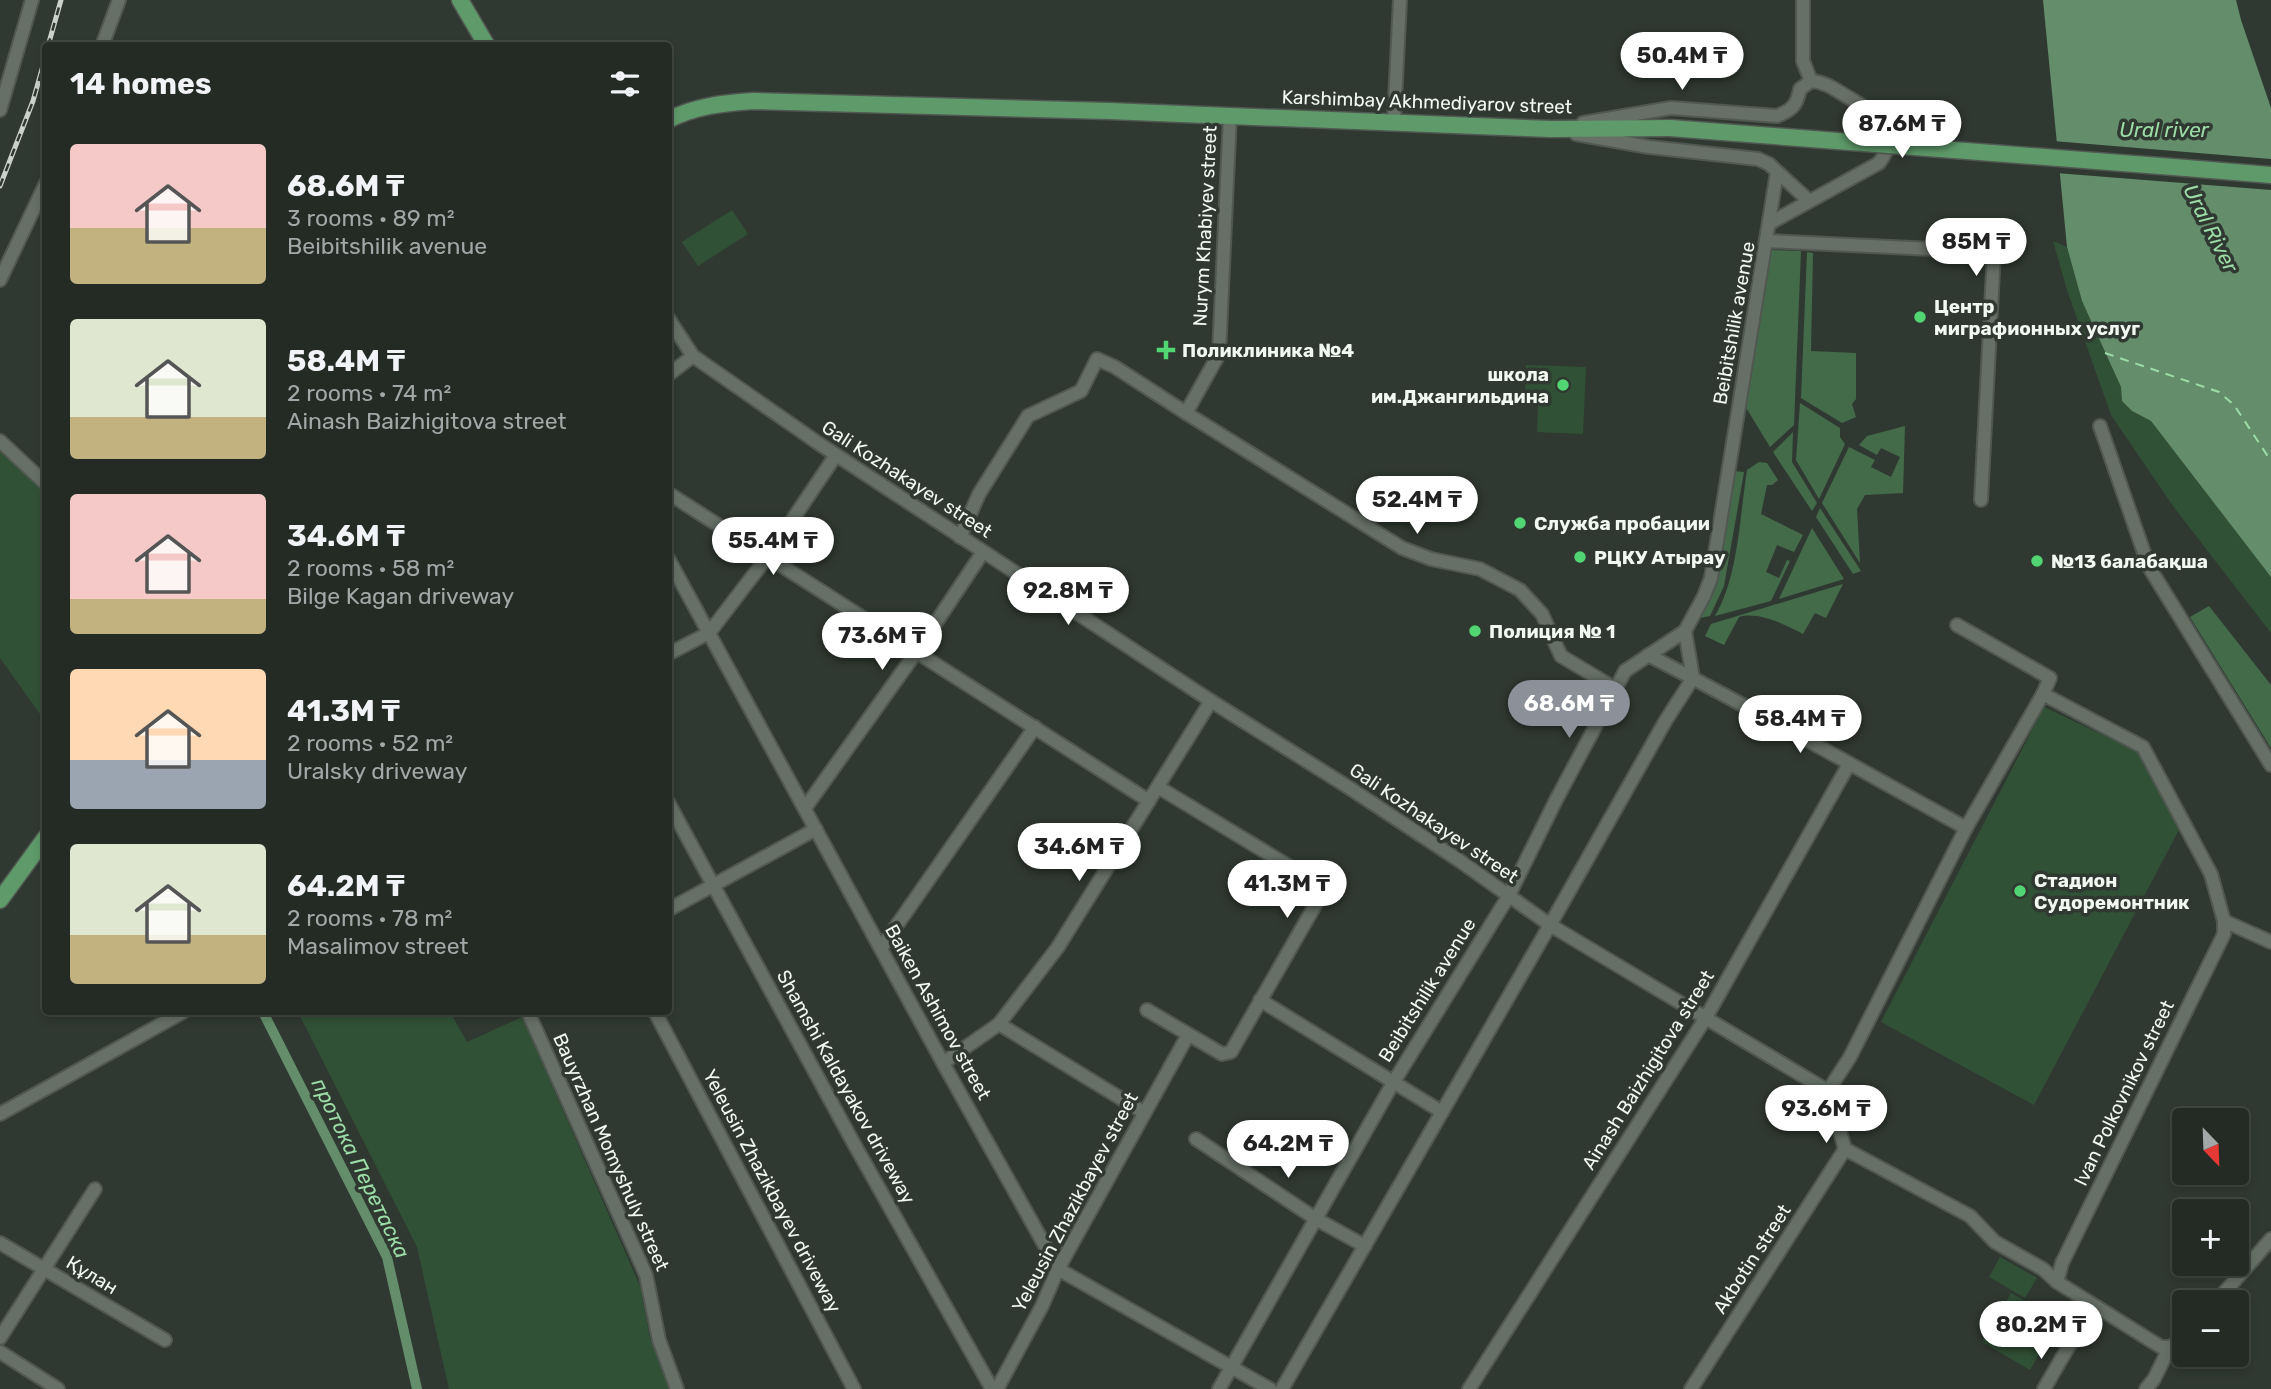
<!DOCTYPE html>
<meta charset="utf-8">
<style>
:root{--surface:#242b25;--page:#303732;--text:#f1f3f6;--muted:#a3a7a7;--line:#414742;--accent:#8c9099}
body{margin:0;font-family:Rubik,sans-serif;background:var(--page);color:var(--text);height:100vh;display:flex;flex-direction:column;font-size:26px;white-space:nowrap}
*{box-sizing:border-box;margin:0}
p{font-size:23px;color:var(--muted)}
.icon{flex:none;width:38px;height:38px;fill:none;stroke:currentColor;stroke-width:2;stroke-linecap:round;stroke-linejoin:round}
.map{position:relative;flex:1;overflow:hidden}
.side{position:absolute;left:42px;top:42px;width:630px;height:973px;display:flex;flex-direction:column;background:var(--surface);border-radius:7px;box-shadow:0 4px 10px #0003,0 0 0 2px var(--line)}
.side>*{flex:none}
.needle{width:46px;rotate:157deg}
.fabs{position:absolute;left:2172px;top:1108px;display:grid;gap:14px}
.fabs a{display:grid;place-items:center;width:77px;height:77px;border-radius:7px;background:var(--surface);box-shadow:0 4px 10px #0003,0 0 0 2px var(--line);font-size:35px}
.price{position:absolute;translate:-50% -60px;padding:0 16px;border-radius:24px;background:#fff;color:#222;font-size:23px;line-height:46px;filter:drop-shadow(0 2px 4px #0008)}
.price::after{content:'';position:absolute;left:50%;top:42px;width:21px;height:16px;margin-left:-10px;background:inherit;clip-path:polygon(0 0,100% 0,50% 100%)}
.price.current{background:var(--accent);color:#fff}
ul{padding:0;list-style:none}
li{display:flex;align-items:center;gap:21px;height:175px;padding:0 28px}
li span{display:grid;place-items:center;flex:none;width:196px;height:140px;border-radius:7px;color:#555}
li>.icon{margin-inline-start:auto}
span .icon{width:84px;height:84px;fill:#fffc;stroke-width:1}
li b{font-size:30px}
h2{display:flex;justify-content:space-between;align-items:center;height:84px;padding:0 28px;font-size:30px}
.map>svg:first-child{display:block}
.green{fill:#315136}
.forest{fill:#436b49}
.water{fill:#648e6b}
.pier{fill:#303931}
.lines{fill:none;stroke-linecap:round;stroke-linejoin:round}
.canal{stroke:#648e6b;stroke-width:10}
.ferry{stroke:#9cdca6;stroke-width:2;stroke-dasharray:9 7;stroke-linecap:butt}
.minor-casing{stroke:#505851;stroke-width:16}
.major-casing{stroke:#505851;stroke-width:19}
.minor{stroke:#667067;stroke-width:12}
.major{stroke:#5e9a6a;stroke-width:16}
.rail-casing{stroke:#cbd2cb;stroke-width:5}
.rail{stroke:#303931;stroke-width:2.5;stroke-dasharray:8;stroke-linecap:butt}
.major-bridge-casing{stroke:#505851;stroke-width:19;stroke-linecap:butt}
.major-bridge{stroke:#5e9a6a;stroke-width:16}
.poi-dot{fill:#52d673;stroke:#303931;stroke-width:2.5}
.labels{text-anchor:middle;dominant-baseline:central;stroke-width:7;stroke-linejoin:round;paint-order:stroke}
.street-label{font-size:19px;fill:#f1f7f1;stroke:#303931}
.poi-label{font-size:19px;font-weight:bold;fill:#f1f7f1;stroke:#303931;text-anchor:start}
.water-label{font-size:21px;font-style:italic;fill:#9cdca6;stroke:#303931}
</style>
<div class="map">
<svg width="2271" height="1389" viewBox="0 0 2271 1389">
<rect width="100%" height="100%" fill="#303931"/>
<g class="green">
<path d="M732,210L748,234L698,266L682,242Z"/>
<path d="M2053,241L2067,247L2082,301L2121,387L2122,401L2132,411L2151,421L2271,577V633L2173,506L2111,415L2067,290Z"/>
<path d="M1526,365L1586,367L1583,434L1537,432L1538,401H1525Z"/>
<path d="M0,448L45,491V721L0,658Z"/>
<path d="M2044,707L2141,753L2181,826L2034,1105L1881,1022Z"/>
<path d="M298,1012H450L467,1042L522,1017L640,1286L650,1338L669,1389H449L417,1247Z"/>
<path d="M2000,1257L2037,1278L2025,1298L1989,1277Z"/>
<path d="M2011,1293L2059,1320L2030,1370L1982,1342Z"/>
</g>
<g class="forest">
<path d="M1771,250L1801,251L1794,425L1770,447L1745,406Z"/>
<path d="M1807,252L1813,253L1811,351L1856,353V399L1852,404L1856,417L1842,423L1801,398Z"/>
<path d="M1800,403L1840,428V437L1845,444L1819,499L1796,460Z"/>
<path d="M1905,426L1903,493L1865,495L1857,509L1860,563L1822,503L1849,447L1875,460L1871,467L1891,477L1900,457L1881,448L1877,455L1859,445L1867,436Z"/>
<path d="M1793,432L1792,462L1817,503L1812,511L1773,452Z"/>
<path d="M1759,462L1767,463L1778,480L1772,485H1767L1761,514L1803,535L1794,552L1777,545L1766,572L1779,578L1787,560L1790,561L1771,601L1715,616C1738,578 1740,515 1747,470Z"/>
<path d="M1733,471L1744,472L1724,586L1710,616L1700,618L1718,580Z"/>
<path d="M1820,508L1861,571L1853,574L1816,517Z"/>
<path d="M1812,528L1844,579L1779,599Z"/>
<path d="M1843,584L1826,618L1815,613L1803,634C1785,625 1760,611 1739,617L1724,645L1705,636L1711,624Z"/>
<path d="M2209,606L2271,685V748L2190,617Z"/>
</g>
<path class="water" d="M2043,0H2236L2241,20L2271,108V577L2151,421L2132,411L2122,401L2121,387L2082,301L2067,247Z"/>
<path class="pier" d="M2053,141L2271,159V190L2056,173Z"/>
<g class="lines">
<path class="canal" d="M263,1012L387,1257L417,1389"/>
<path class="ferry" d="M2105,353L2219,392L2234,405L2271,461"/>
<g class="minor-casing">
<g id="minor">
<path d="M1803,0V61L1811,81"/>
<path d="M102,46L119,0"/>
<path d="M0,110L32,0"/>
<path d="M1394,121L1400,0"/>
<path d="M1583,123L1671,108L1777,116C1792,110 1797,105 1800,89L1811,81"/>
<path d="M1576,134L1649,147L1758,159L1769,164L1808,200"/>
<path d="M1770,223L1879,163C1902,134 1875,113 1851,99C1837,91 1827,82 1811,81"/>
<path d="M1767,241L1994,252L1981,500"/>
<path d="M0,280L46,183"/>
<path d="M668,318L693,356L818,443L1211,701L1348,787L1460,861L1550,925L1828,1091L1845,1149L1970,1216L1995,1242L2043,1269L2057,1282L2161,1347H2170"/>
<path d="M668,375L693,356"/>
<path d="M1186,413L1402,548L1431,559L1480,569L1520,590L1542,614L1561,656L1616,689"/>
<path d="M2100,426L2149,567L2271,765"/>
<path d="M0,441L46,484"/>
<path d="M668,493L1149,801"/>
<path d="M960,537L979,494L1028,416L1081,391L1097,359L1115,367L1186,413L1219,354L1230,115"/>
<path d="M668,558L943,1063L1058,1269L1270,1389"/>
<path d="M668,654L709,633L768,556L836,455"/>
<path d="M1648,655C1756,710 1860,770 1966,828"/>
<path d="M2043,694L2143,747L2211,874L2224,921V934L2062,1263L2057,1282"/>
<path d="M668,802L853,1142L992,1389"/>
<path d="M805,808L917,651L983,552"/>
<path d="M668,910L816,829"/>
<path d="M2224,921L2271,942"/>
<path d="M881,948L1035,727"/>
<path d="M1260,1000L1442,1112"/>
<path d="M1147,1010L1222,1054L1231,1052L1325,888L1158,787"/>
<path d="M528,1012L646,1275L659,1340L677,1389"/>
<path d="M655,1012L854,1389"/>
<path d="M999,1024L1143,1112"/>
<path d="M943,1063L999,1024L1058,947L1211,701"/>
<path d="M1828,1091L1850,1057L1966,828L2043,694L2050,678L1957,625"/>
<path d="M0,1114L183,1012"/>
<path d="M1196,1139L1316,1219L1365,1246"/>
<path d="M0,1243L165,1340"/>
<path d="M2216,1302L2271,1239"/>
<path d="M0,1338L95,1189"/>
<path d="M2170,1347L2184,1338"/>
<path d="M0,1352L58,1389"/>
<path d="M997,1389L1042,1306L1058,1269L1188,1035"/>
<path d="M1219,1389L1393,1083L1508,897L1556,800L1625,671L1685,631L1704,596L1711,578L1777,172"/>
<path d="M1282,1389L1550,925L1666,720L1693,678L1685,631"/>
<path d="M1469,1389L1705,1019L1849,764"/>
<path d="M1691,1389L1845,1149"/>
<path d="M2044,1389L2067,1349L2097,1307"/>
<path d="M2146,1389L2154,1379L2170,1347"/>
</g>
</g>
<g class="major-casing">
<g id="major">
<path d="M460,0L487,46"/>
<path d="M668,120C695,106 724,103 753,101L1109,111L1551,129L1670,128"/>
<path d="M2186,168L2271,175"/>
<path d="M0,900L46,837"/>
</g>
</g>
<use href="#minor" class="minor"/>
<use href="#major" class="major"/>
<g class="rail-casing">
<g id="rail">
<path d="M48,46L61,0"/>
<path d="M0,186L33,101L46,55"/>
</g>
</g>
<use href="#rail" class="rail"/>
<g class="major-bridge-casing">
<path id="major-bridge" d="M1670,128L2186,168"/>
</g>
<use href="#major-bridge" class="major-bridge"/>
</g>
<g class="poi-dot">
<circle cx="1920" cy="317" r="7"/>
<path d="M1162.5 339.5h7v7h7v7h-7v7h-7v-7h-7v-7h7z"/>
<circle cx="1563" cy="385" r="7"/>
<circle cx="1520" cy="523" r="7"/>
<circle cx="1580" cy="557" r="7"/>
<circle cx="2037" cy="561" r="7"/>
<circle cx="1475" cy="631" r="7"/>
<circle cx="2020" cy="891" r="7"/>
</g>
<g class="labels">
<g class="street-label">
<text transform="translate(1427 102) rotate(2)">Karshimbay Akhmediyarov street</text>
<text transform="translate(1205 226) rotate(-87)">Nurym Khabiyev street</text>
<text transform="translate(1734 323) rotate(-80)">Beibitshilik avenue</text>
<text transform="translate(907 479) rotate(33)">Gali Kozhakayev street</text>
<text transform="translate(1434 823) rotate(34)">Gali Kozhakayev street</text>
<text transform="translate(1427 990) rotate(-58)">Beibitshilik avenue</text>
<text transform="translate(938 1012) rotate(61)">Baiken Ashimov street</text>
<text transform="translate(1648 1070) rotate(-58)">Ainash Baizhigitova street</text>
<text transform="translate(846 1087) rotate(61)">Shamshi Kaldayakov driveway</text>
<text transform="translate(2124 1093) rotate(-64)">Ivan Polkovnikov street</text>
<text transform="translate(611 1152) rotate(66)">Bauyrzhan Momyshuly street</text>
<text transform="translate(772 1191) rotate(62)">Yeleusin Zhazikbayev driveway</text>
<text transform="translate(1075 1202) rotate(-62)">Yeleusin Zhazikbayev street</text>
<text transform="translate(1752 1259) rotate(-57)">Akbotin street</text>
<text transform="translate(92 1275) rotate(31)">Құлан</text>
</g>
<g class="poi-label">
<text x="1934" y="306">Центр<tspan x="1934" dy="22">миграфионных услуг</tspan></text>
<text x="1182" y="350">Поликлиника №4</text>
<text x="1549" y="374" text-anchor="end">школа<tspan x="1549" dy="22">им.Джангильдина</tspan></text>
<text x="1534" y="523">Служба пробации</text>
<text x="1594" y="557">РЦКУ Атырау</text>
<text x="2051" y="561">№13 балабақша</text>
<text x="1489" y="631">Полиция № 1</text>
<text x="2034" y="880">Стадион<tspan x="2034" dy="22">Судоремонтник</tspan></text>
</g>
<g class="water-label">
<text x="2164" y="129">Ural river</text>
<text transform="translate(2211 228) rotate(63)">Ural River</text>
<text transform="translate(361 1168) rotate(64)">протока Перетаска</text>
</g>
</g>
</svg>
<div class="fabs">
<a><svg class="needle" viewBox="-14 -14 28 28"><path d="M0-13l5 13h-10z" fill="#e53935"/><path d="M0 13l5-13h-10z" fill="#a3a7a7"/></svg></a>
<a>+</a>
<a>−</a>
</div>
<b class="price" style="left:1682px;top:92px">50.4M ₸</b>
<b class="price" style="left:1902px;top:160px">87.6M ₸</b>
<b class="price" style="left:1976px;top:278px">85M ₸</b>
<b class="price" style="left:1417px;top:536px">52.4M ₸</b>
<b class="price" style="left:773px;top:577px">55.4M ₸</b>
<b class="price" style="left:1068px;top:627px">92.8M ₸</b>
<b class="price" style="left:882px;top:672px">73.6M ₸</b>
<b class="price current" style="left:1569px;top:740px">68.6M ₸</b>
<b class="price" style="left:1800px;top:755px">58.4M ₸</b>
<b class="price" style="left:1079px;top:883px">34.6M ₸</b>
<b class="price" style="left:1287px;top:920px">41.3M ₸</b>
<b class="price" style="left:1826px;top:1145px">93.6M ₸</b>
<b class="price" style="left:1288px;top:1180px">64.2M ₸</b>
<b class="price" style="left:2041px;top:1361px">80.2M ₸</b>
<section class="side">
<h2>14 homes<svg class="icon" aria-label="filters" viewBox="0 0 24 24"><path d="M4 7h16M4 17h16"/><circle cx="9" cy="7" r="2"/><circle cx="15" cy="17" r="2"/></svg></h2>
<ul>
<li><span style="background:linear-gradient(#f6c9c9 60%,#c2b280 0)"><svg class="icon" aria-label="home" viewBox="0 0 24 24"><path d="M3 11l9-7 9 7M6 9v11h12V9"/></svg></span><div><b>68.6M ₸</b><p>3 rooms · 89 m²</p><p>Beibitshilik avenue</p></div></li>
<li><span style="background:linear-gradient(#dfe7d0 70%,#c2b280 0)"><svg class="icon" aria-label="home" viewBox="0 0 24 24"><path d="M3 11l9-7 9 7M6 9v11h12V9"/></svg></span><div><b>58.4M ₸</b><p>2 rooms · 74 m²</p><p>Ainash Baizhigitova street</p></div></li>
<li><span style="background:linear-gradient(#f6c9c9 75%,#c2b280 0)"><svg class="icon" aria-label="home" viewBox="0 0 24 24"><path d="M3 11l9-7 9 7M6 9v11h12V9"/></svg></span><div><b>34.6M ₸</b><p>2 rooms · 58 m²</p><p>Bilge Kagan driveway</p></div></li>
<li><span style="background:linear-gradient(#ffd9b3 65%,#9aa5b1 0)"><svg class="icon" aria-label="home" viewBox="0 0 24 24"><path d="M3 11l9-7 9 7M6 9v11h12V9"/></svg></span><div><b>41.3M ₸</b><p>2 rooms · 52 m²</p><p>Uralsky driveway</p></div></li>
<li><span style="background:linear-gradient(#dfe7d0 65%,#c2b280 0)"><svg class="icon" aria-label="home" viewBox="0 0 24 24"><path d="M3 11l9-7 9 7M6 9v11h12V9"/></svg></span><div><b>64.2M ₸</b><p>2 rooms · 78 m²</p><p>Masalimov street</p></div></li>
</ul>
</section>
</div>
